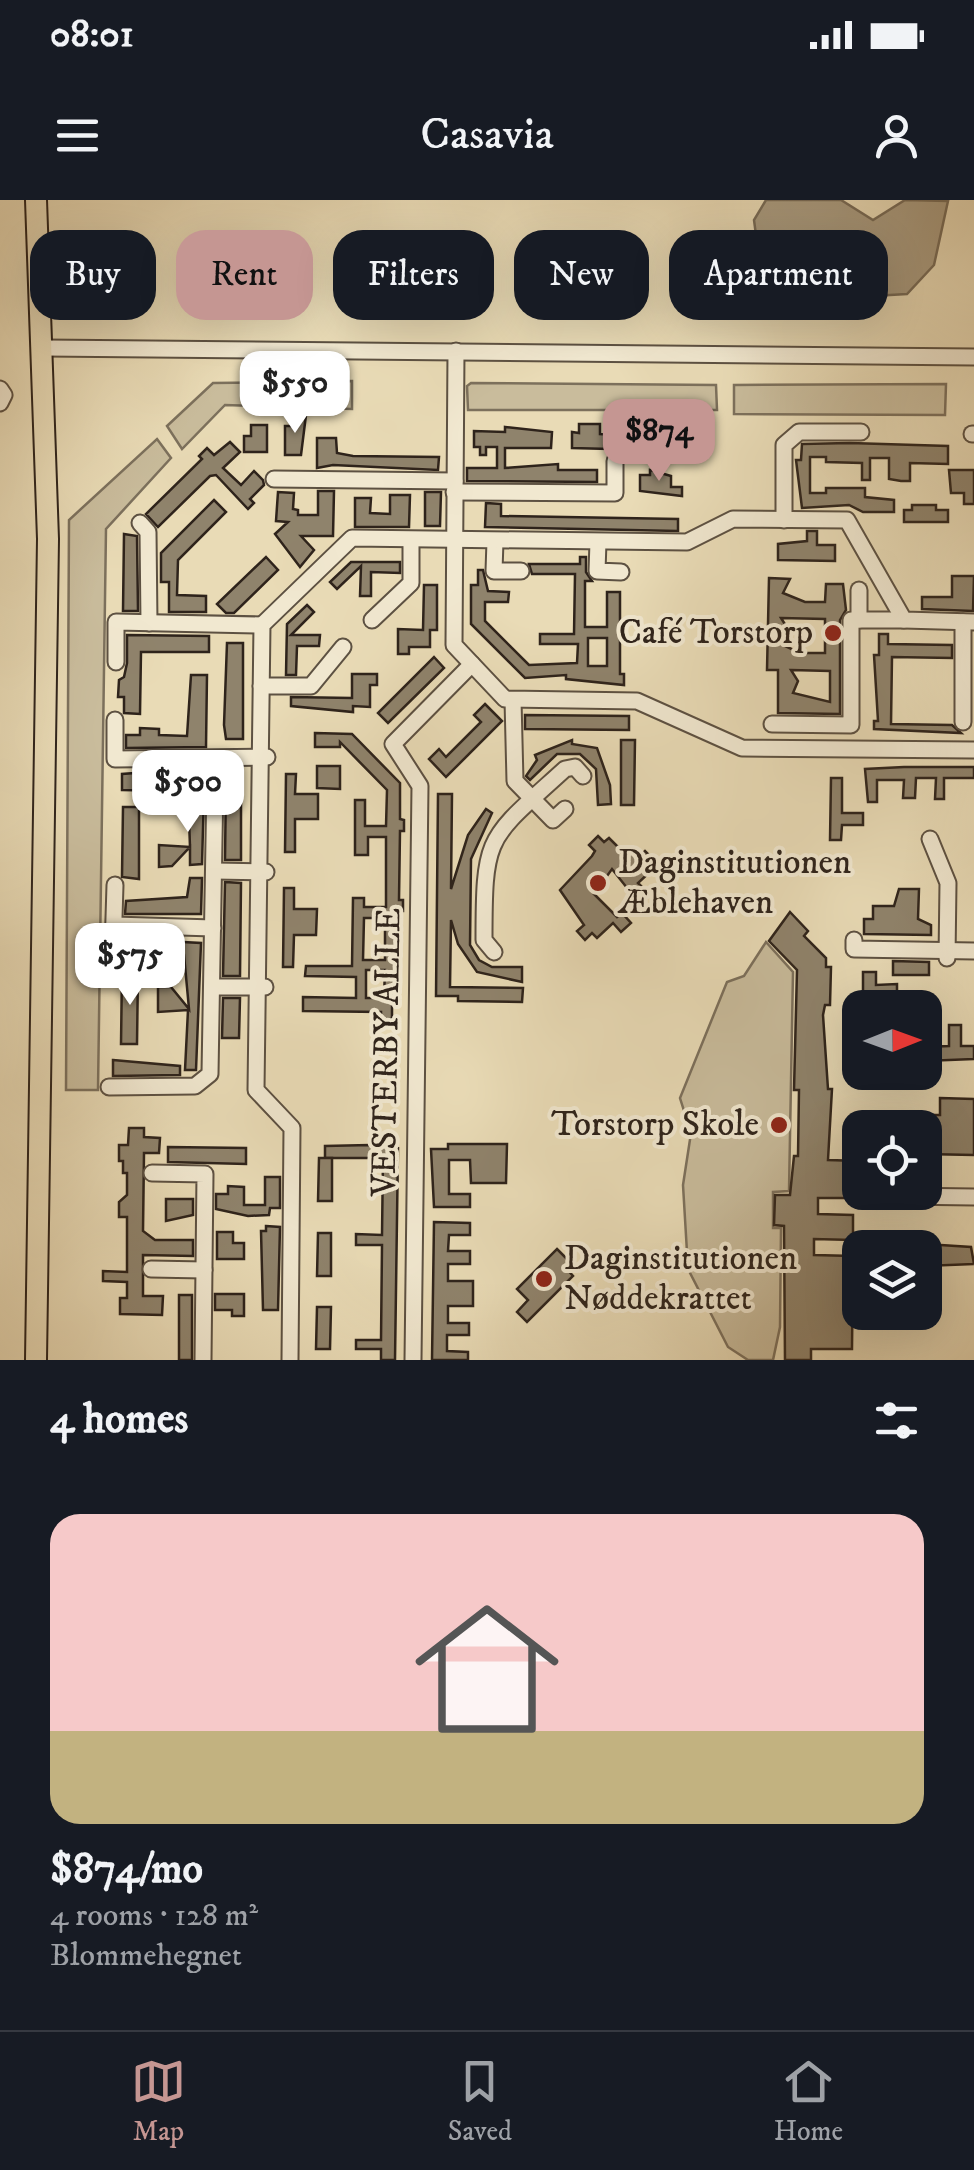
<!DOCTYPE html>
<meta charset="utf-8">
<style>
:root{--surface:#171b24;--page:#242831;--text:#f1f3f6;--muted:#9ea1a6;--line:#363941;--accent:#c59692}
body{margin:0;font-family:"IM FELL DW Pica",serif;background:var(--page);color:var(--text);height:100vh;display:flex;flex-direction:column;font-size:38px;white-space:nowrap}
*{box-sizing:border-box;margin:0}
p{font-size:32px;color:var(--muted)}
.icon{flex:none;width:55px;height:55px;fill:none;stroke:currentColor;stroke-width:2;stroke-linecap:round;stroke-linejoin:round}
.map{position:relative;height:1160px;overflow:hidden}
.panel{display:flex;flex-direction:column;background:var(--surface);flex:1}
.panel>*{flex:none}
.banner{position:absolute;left:30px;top:30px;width:915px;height:90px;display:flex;gap:20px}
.needle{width:65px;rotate:89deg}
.tools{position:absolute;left:842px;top:790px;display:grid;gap:20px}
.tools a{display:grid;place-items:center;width:100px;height:100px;border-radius:20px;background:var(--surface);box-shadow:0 10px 40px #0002;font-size:50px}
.price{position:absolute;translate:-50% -85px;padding:0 22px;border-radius:20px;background:#fff;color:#222;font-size:32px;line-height:65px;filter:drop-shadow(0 2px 5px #0008)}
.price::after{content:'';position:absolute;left:50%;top:60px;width:30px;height:22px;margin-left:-15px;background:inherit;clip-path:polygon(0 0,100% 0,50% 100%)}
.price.current{background:var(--accent);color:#111}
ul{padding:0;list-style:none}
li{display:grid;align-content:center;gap:20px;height:530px;padding:0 50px}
li span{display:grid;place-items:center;height:310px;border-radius:30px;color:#555}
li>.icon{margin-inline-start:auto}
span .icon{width:180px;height:180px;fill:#fffc;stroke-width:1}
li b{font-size:42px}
h2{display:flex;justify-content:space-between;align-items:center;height:120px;padding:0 50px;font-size:42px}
.chip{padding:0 35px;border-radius:30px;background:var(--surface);box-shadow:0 10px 40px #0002;font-size:35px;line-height:90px}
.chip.current{background:var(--accent);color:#111}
.status{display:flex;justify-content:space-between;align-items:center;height:70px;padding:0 50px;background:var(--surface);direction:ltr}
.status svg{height:28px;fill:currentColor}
header{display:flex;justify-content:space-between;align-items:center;height:130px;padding:0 50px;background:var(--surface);font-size:45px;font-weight:600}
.tab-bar{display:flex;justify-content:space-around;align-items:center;height:140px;border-top:2px solid var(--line);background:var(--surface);font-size:28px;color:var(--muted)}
.tab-bar a{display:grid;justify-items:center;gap:5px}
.tab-bar .current{color:var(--accent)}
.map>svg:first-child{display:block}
.green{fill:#c9bc9c;stroke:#7c705c;stroke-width:2.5}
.water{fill:#a99c81;stroke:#786c58;stroke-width:2.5}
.building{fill:#8f836c;stroke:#2e231b;stroke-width:2.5;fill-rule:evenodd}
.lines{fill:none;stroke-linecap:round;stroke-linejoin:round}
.minor-casing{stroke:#5d5142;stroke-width:19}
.major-casing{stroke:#2e231b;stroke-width:24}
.minor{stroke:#f1e8d0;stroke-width:15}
.major{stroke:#e9dbb6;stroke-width:20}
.poi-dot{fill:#8f2418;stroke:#f1e8d0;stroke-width:4}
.labels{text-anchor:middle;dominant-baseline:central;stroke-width:8;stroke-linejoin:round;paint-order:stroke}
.poi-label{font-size:35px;fill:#2e231b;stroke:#f1e8d0;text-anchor:end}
.street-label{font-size:35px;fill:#2e231b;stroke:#f1e8d0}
</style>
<div class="status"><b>08:01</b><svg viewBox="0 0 49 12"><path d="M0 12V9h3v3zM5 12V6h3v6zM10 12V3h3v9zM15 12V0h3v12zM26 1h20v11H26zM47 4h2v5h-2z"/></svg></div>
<header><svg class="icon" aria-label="menu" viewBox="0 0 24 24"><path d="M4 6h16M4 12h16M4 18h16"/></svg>Casavia<svg class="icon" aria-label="person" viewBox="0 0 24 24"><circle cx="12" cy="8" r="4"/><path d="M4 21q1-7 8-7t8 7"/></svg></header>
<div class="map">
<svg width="974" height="1160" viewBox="0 0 974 1160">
<rect width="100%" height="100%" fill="#e9dbb6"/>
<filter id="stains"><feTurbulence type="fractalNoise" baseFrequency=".002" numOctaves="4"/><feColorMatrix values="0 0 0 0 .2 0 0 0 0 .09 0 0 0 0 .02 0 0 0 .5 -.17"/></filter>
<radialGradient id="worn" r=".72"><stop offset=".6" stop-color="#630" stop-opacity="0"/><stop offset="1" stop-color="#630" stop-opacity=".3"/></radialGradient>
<g class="green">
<path d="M352,181V209L225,205L182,249L167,226L213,183Z"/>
<path d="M471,183L716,185L717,210H468L467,186Z"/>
<path d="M946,184L945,215L734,214V185Z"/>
<path d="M157,239L171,258L106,329L98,890H66L69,320Z"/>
<path d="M766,742L793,772L789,991L773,992V1028H781L780,1127L773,1160H748L728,1147L688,1069L683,985L691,933L680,898L727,782L744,776Z"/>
</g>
<path class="water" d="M766,0H841L873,20L905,0L948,1L934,65L907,94L804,100L761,73L754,20Z"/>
<g class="building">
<path d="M295,215H306L301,255H285V226H295Z"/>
<path d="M579,224H600V234L639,236L663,237V228H680L681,258L649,250L572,248V232L579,233Z"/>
<path d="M251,225H267V252H244V236H251Z"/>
<path d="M505,227L552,232L551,248H505V268L558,264V270H597V282L467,281V268H497V247H486V255H480V247H474V231L505,232Z"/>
<path d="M317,238H336L337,253L353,256L439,257L438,270L333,265L317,268Z"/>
<path d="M230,242L240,252L223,268L241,285L254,271L263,280L264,285L250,299L254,303L248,309L216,275L210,276L158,327L146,314L202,259L199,256L207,248L214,255Z"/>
<path d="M850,243L948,246V264L910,263V281H901L889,279V258H870V280H862V263L826,262V257H810V293H826V288H865V297L894,300V312H863L849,305L802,308L796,260H801L802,244Z"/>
<path d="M650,270L671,276V287H682V296L640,291V275H650Z"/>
<path d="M949,270H974V304H964V293H951Z"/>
<path d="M318,291H334L333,336H301L314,350L300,367L275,334L288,322L276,321L278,292L294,293L293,309L298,310V315H318Z"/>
<path d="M425,292H441L440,326H425Z"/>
<path d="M390,295H410L409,327H355V298H371L370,313L390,314Z"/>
<path d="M214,300L226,312L178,360L177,395L206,396V412H169V382H161V353Z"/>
<path d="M486,303L501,304V316L678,319V331L485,327Z"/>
<path d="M912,305H936V310H948V322H904V310H912Z"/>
<path d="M807,331H817V345H835V361L778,360V344L807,341Z"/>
<path d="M124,334L137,336L138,411H123Z"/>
<path d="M266,357L278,370L234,413H226L217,404Z"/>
<path d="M580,357H586V372L592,381H585V427H607V392H620V474H624V485L566,479V475L525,478L471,424V385H478V370H483L488,391L509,392L508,402H485V421L529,465L577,463L578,444H540V434H574L575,374H532L529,364H580ZM588,438H607V466H588Z"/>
<path d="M351,362H400V373L371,372V396H360L361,366L337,389L330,382Z"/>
<path d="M952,376H974L973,411L922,409V397H952Z"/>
<path d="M769,378L790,379L783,393L805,402H825L826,384H843L846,410L840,420V514L778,513V470H767ZM781,418L825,419V453H800L785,446L788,429ZM791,470L830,471V502L793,493L798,481Z"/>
<path d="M424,385H437V430H430V447H409V454H398V429L423,430Z"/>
<path d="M307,405L314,412L291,435H320L319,446H297L296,475H286L287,424Z"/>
<path d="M879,434H888V444L952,445V458L892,457L891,524L952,525L961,533L874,529V521H878L874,455H879Z"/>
<path d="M127,435L209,436V452H141L140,514L124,513V497H118L119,480L124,477L127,463Z"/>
<path d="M227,443H243V539H226L224,525Z"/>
<path d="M434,457L444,468L388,523L378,513Z"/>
<path d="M352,474H377V485H370V507L353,506V512L291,506V497L352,498Z"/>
<path d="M191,475H207L206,547L126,548V535H140V528L159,529V535L187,536Z"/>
<path d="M485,504L502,521L446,577L429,559L439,549L446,557L481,522L474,515Z"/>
<path d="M525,515L629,516V530L525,529Z"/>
<path d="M315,533L352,534L400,583V619L404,620V631H400L399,700H403V711H399L398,797H384L385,770H366V798H392V819H381V812L303,811V797L356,798V777L305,776L306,766H352L353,698H364V707H386V637H368V655H355V600H365V626H386L387,590L340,542V547H315ZM364,718H385V760H363Z"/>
<path d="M572,540V544L597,548L610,585L611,604L598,605L596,569L580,554H557L530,580L526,576L537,560L535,555Z"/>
<path d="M621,540H635L634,605H621Z"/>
<path d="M317,566H340V589L317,588Z"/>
<path d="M904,567H974V578H944V599H935L936,578H916L915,598H903L904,580H877V602H868L865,569Z"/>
<path d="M176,570V591L122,590V574Z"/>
<path d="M221,572H241V660H225L226,582Z"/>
<path d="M286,574H296L295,594H318V619H295V652H285Z"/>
<path d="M831,578H842V613H863V625H842L841,640H830Z"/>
<path d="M188,591L204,593L202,664L190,665V647L172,666L159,667V645L190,647Z"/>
<path d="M438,594H452L451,689L468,635L486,609L492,613L471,659L470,745L479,760L492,767H522V782L477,772L458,744L451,720L450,787L523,788L522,802L458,801V796H436Z"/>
<path d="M123,607H139V679L122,677Z"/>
<path d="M598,636L604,642L609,638L619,648H630L639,657L645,651L653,659L647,665L652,670L638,683L649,694L639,703L612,669L594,694L617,717L622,713L631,723L621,732L613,723L597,738L592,733L585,740L577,731L584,725L560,690L592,656L595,651L589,645Z"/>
<path d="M190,678H202L201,714H125L126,701L187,697Z"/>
<path d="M225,682L241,683L240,776H223Z"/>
<path d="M284,688H294V709H317L316,735H294L293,767H283Z"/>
<path d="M899,689H919L918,719L931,725V735L864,734V719H873V706H894Z"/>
<path d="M790,712L808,731L804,736L826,758V767H831L830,805H825L823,815L828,889H832L828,960L860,961V998H818V1014L853,1015V1040L814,1039V1055L853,1056L852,1149H811V1160H785L784,1026L774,1025L775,995H790L794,956H798L799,890H794L797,770L769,741Z"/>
<path d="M125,739L201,743L196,870H185L188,810L158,812V787H171L189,809L184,755H123Z"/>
<path d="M893,761L929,762V775H893Z"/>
<path d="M122,771H138L137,844H121Z"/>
<path d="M863,772H876V785L897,784V793L876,794L874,808H863Z"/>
<path d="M223,798H240L239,838H222Z"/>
<path d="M949,825H961V846H974V859L925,861V847L949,846Z"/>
<path d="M113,860L180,866V875L113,876Z"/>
<path d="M940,898L974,899V955L925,954V928H889V915H940Z"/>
<path d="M129,928H144V937L160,938L159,953H144L143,1031L155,1040H193V1056L143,1055V1096H163L162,1115L120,1114V1098H127V1082L103,1081V1071L127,1072V1017H119V1002L127,995V973H123V961H119V945H128Z"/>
<path d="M448,944H507L506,983H471L470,960H449V994H470V1007H434L431,949H448Z"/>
<path d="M370,945L398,948L395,1160H381V1149H356V1140H381L382,1045H356V1034L382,1035L383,958H325V946Z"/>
<path d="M168,947L246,948V964L168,962Z"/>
<path d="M319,958H332V1001H318Z"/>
<path d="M265,977H280V1008H270L269,1015L248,1016L216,1009V994H228V986L244,987V1005H265Z"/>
<path d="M166,999H193V1015L166,1021Z"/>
<path d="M434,1022L470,1023V1035H449L448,1051H470V1064H448V1081H473V1106H448V1123H469V1135H447V1151L468,1152V1160H432Z"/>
<path d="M266,1026L280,1027L278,1110H263L261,1031H266Z"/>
<path d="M217,1032H233V1043H244V1059H217Z"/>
<path d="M318,1033H331V1076H317Z"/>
<path d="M925,1044L971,1047L974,1064L925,1066Z"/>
<path d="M557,1049L571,1063L566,1068L573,1076L527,1122L517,1112L528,1100L517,1089Z"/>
<path d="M215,1094H244V1116H232V1110H215Z"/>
<rect x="179" y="1095" width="13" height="65"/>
<path d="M317,1107H331L330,1149H316Z"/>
</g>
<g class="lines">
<g class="minor-casing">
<g id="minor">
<path d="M45,148L974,157"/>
<path d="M456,151L454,445L505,499L637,501L742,548L973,550"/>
<path d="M0,189L4,195L0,203"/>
<path d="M972,234H974"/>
<path d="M274,279L455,281"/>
<path d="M454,292L615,293V261"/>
<path d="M784,320V245L799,232H861"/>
<path d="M140,323L148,332L149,423"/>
<path d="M495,341L494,371H521"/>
<path d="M598,342L597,371L621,372"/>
<path d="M372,420L411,383V340"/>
<path d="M859,420V390"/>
<path d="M116,462V422L262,425"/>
<path d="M261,486H311L343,447"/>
<path d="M513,500L515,581L553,620L565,609"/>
<path d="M115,520V559L267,557"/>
<path d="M963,522V422"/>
<path d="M772,524L851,525V420H904"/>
<path d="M930,639L948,683L947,758"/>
<path d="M215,671L266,672"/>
<path d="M114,725L213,728"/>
<path d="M854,740V749L974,751"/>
<path d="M113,750L115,685"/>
<path d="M494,752L484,740C484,633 487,640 565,569L575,567L583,576"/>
<path d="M214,787H265"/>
<path d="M109,887L195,886L210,874L215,582L191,581"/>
<path d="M152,973L205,974L203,1160"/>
<path d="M900,996L974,997"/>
<path d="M151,1069L204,1070"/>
<path d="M290,1160L292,928L256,890L262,425L352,338L687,342L733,319L847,320L904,420L974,422"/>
<path d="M413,1160L420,586L393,544L472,464"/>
</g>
</g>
<g class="major-casing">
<path id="major" d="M36,1160L48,339L36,0"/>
</g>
<use href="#minor" class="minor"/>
<use href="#major" class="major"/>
</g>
<g class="poi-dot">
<circle cx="833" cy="433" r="10"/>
<circle cx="598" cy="683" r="10"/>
<circle cx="779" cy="925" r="10"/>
<circle cx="544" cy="1079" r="10"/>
</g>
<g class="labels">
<g class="poi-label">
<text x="813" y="433">Café Torstorp</text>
<text x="618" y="663" text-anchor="start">Daginstitutionen<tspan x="618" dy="40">Æblehaven</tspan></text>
<text x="759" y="925">Torstorp Skole</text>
<text x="564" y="1059" text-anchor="start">Daginstitutionen<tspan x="564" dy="40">Nøddekrattet</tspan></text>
</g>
<g class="street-label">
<text transform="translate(387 852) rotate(-89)">VESTERBY ALLE</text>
</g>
</g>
<rect width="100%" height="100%" filter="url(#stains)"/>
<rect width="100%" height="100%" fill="url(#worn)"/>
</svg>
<div class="tools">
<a><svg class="needle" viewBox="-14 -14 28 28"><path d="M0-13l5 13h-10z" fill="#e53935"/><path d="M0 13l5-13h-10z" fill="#9ea1a6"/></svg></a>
<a><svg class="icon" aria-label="locate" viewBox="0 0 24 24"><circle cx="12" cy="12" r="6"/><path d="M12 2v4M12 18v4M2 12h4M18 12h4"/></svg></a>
<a><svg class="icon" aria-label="layers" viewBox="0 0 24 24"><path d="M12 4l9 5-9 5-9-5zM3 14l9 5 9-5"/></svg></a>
</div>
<b class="price" style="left:295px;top:236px">$550</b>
<b class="price current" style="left:659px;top:284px">$874</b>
<b class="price" style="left:188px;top:635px">$500</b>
<b class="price" style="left:130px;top:808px">$575</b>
<div class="banner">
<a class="chip">Buy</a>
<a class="chip current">Rent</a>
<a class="chip">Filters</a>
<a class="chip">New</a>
<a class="chip">Apartment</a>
</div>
</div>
<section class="panel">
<h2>4 homes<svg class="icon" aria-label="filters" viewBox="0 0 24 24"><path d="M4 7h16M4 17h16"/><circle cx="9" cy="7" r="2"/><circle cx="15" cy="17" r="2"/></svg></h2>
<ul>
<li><span style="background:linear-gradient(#f6c9c9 70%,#c2b280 0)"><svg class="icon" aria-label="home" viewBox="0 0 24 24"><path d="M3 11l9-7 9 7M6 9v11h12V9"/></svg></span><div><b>$874/mo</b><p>4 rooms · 128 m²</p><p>Blommehegnet</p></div></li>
</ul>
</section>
<nav class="tab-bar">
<a class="current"><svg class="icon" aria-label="map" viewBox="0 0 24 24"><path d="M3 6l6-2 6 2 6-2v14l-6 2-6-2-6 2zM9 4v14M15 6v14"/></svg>Map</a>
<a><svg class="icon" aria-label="saved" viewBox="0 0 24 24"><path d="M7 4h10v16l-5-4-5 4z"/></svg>Saved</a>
<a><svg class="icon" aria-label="home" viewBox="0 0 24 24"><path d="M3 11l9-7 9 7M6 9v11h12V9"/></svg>Home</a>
</nav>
